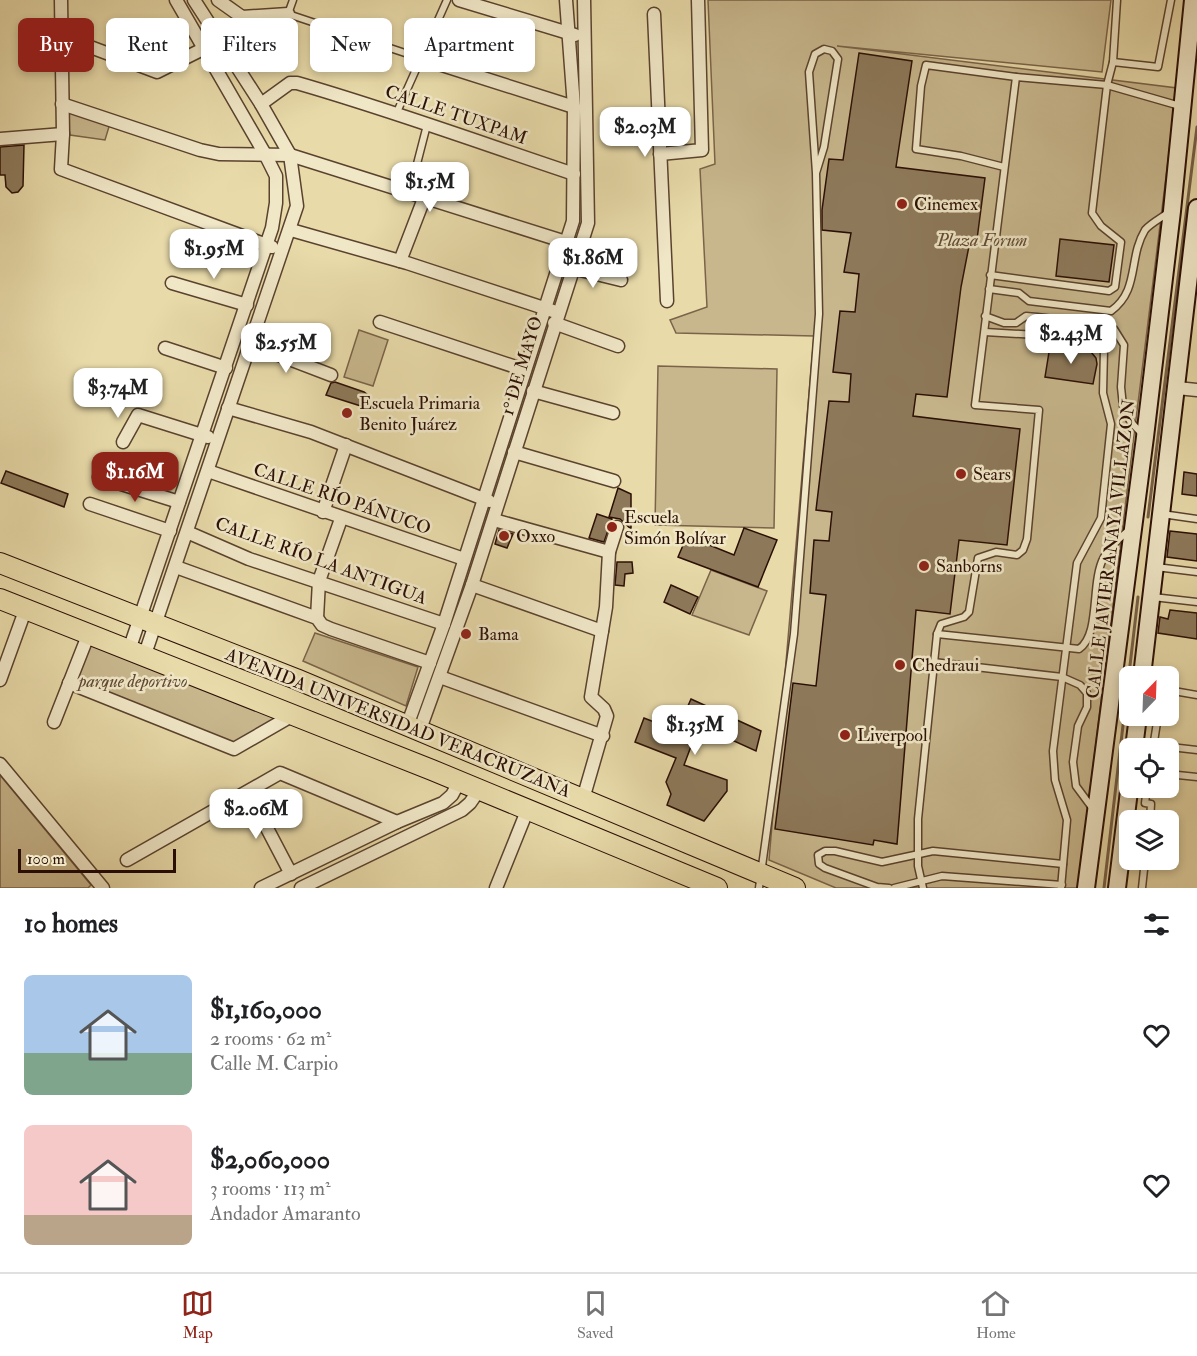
<!DOCTYPE html>
<meta charset="utf-8">
<style>
:root{--surface:#fff;--page:#f2f2f2;--text:#202124;--muted:#757577;--line:#e0e0e0;--accent:#8f2418}
body{margin:0;font-family:"IM FELL Double Pica",serif;background:var(--page);color:var(--text);height:100vh;display:flex;flex-direction:column;font-size:22px;white-space:nowrap}
*{box-sizing:border-box;margin:0}
p{font-size:20px;color:var(--muted)}
.icon{flex:none;width:33px;height:33px;fill:none;stroke:currentColor;stroke-width:2;stroke-linecap:round;stroke-linejoin:round}
.map{position:relative;height:888px;overflow:hidden}
.details{display:flex;flex-direction:column;background:var(--surface);flex:1}
.details>*{flex:none}
.banner{position:absolute;left:18px;top:18px;width:600px;height:54px;display:flex;gap:12px}
.needle{width:39px;rotate:23deg}
.buttons{position:absolute;left:1119px;top:666px;display:grid;gap:12px}
.buttons a{display:grid;place-items:center;width:60px;height:60px;border-radius:9px;background:var(--surface);box-shadow:0 3px 9px #0003;font-size:30px}
.scale{position:absolute;left:18px;bottom:15px;width:158px;box-sizing:border-box;padding-left:6px;border:3px solid #2b0f05;border-top:0;font-size:16px;line-height:21px;white-space:nowrap;color:#2b0f05;-webkit-text-stroke:4px #f0e7c7;paint-order:stroke}
.price{position:absolute;translate:-50% -51px;padding:0 14px;border-radius:12px;background:#fff;color:#222;font-size:20px;line-height:39px;filter:drop-shadow(0 2px 3px #0008)}
.price::after{content:'';position:absolute;left:50%;top:36px;width:18px;height:14px;margin-left:-9px;background:inherit;clip-path:polygon(0 0,100% 0,50% 100%)}
.price.selected{background:var(--accent);color:#fff}
ul{padding:0;list-style:none}
li{display:flex;align-items:center;gap:18px;height:150px;padding:0 24px}
li span{display:grid;place-items:center;flex:none;width:168px;height:120px;border-radius:9px;color:#555}
li>.icon{margin-inline-start:auto}
span .icon{width:72px;height:72px;fill:#fffc;stroke-width:1}
li b{font-size:26px}
h2{display:flex;justify-content:space-between;align-items:center;height:72px;padding:0 24px;font-size:26px}
.pill{padding:0 21px;border-radius:9px;background:var(--surface);box-shadow:0 3px 9px #0003;font-size:21px;line-height:54px}
.pill.selected{background:var(--accent);color:#fff}
.dock{display:flex;justify-content:space-around;align-items:center;height:84px;border-top:2px solid var(--line);background:var(--surface);font-size:16px;color:var(--muted)}
.dock a{display:grid;justify-items:center;gap:3px}
.dock .selected{color:var(--accent)}
.map>svg:first-child{display:block}
.green{fill:#c8b78d;stroke:#7a6349;stroke-width:1.5}
.lines{fill:none;stroke-linecap:round;stroke-linejoin:round}
.stream{stroke:#765f46;stroke-width:3}
.building{fill:#8d795a;stroke:#2b0f05;stroke-width:1.5}
.lane-casing{stroke:#5a422e;stroke-width:9}
.street-casing{stroke:#5a422e;stroke-width:15}
.secondary-casing{stroke:#2b0f05;stroke-width:20}
.primary-casing{stroke:#2b0f05;stroke-width:22}
.lane{stroke:#f0e7c7;stroke-width:6}
.street{stroke:#f0e7c7;stroke-width:12}
.secondary{stroke:#f0e7c7;stroke-width:16}
.primary{stroke:#e8daa9;stroke-width:20}
.poi-dot{fill:#8f2418;stroke:#f0e7c7;stroke-width:2}
.labels{text-anchor:middle;dominant-baseline:central;stroke-width:5;stroke-linejoin:round;paint-order:stroke}
.street-label{font-size:18px;fill:#2b0f05;stroke:#f0e7c7}
.poi-label{font-size:18px;fill:#2b0f05;stroke:#f0e7c7;text-anchor:start}
.park-label{font-size:18px;font-style:italic;fill:#624a35;stroke:#f0e7c7}
</style>
<div class="map">
<svg width="1197" height="888" viewBox="0 0 1197 888">
<rect width="100%" height="100%" fill="#e8daa9"/>
<filter id="stains"><feTurbulence type="fractalNoise" baseFrequency=".00333" numOctaves="4"/><feColorMatrix values="0 0 0 0 .2 0 0 0 0 .09 0 0 0 0 .02 0 0 0 .5 -.17"/></filter>
<radialGradient id="worn" r=".72"><stop offset=".6" stop-color="#630" stop-opacity="0"/><stop offset="1" stop-color="#630" stop-opacity=".3"/></radialGradient>
<g class="green">
<path d="M708,0H1111L1102,72L837,46L1177,88L1078,888H836L769,860L814,336L676,333L670,320L707,307L700,169L715,164Z"/>
<path d="M62,104L111,120L105,140L63,134Z"/>
<path d="M359,330L388,340L373,386L344,377Z"/>
<path d="M658,366L777,369L774,528L655,525Z"/>
<path d="M711,570L767,591L749,635L692,615Z"/>
<path d="M315,633L418,667L406,706L303,661Z"/>
<path d="M91,645L276,718L234,746L76,680Z"/>
<path d="M0,775L91,885L88,888H0Z"/>
</g>
<g class="lines">
<g class="stream">
<path d="M1148,517L1197,127"/>
<path d="M1104,888L1138,597"/>
</g>
</g>
<g class="building">
<path d="M859,53L912,61L896,167L985,178L976,247L969,246L961,287L947,397L916,394L913,416L1020,429L1007,545L959,540L950,614L916,610L897,844L874,840L873,845L775,829L793,683L816,686L826,595L810,593L814,540L829,541L832,512L816,510L829,401L849,402L851,374L833,372L840,311L855,312L859,274L844,272L851,233L822,230V210L829,159L843,160Z"/>
<path d="M24,145L23,186L18,192L12,193L6,187L5,175H0V147Z"/>
<path d="M1060,239L1114,245L1109,282L1056,276Z"/>
<path d="M1050,346L1091,352L1096,358L1097,364L1093,384L1045,377Z"/>
<path d="M335,382L364,392L368,395L364,407L326,395L331,383Z"/>
<path d="M6,471L68,494L64,507L1,483Z"/>
<path d="M1184,472L1197,474V496L1182,494Z"/>
<path d="M618,488L631,494V529L620,519L609,517Z"/>
<path d="M597,514L612,519L604,542L589,538Z"/>
<path d="M744,528L777,540L758,587L678,557L687,536L734,555Z"/>
<path d="M499,530L513,534L507,548L495,544Z"/>
<path d="M1170,531L1197,534V561L1167,557Z"/>
<path d="M617,562H632L633,573L625,574L624,586L615,585Z"/>
<path d="M671,585L698,597L690,614L664,602Z"/>
<path d="M1170,610L1197,613V639L1158,633L1160,617L1168,619Z"/>
<path d="M691,699L761,731L756,751L699,725L684,765L727,780V791L704,821L667,805L671,794L666,782L676,758L635,742L644,718L677,731Z"/>
</g>
<g class="lines">
<g class="lane-casing">
<g id="lane">
<path d="M293,0L288,14L420,58"/>
<path d="M1113,62L1158,67L1171,0"/>
<path d="M397,112L447,0"/>
<path d="M1004,167L961,156L916,149L921,86L926,65L1016,77"/>
<path d="M410,191L427,125"/>
<path d="M990,275L1109,291L1115,287L1121,242L1101,226L1092,213L1107,85L1113,62L1117,0"/>
<path d="M989,289L1019,293L1029,301L1111,311C1140,290 1128,258 1145,230C1150,224 1161,218 1168,213"/>
<path d="M985,316L1004,323H1016L1026,316L1037,317L1102,325L1114,329L1124,345L1121,387L1123,406L1130,421L1142,434"/>
<path d="M985,332L1089,338L1102,344L1104,350L1103,393L1111,424L1101,518L1077,563L1053,751L1055,780L1067,820L1061,888"/>
<path d="M1162,514L1197,519"/>
<path d="M1156,567L1197,572"/>
<path d="M1153,597L1197,602"/>
<path d="M937,634L1079,649C1101,634 1090,582 1104,557C1110,546 1120,538 1129,530"/>
<path d="M933,662L1062,677L1080,685L1087,693V707L1078,726L1073,762L1076,786L1093,809"/>
<path d="M1168,690L1197,695"/>
<path d="M1153,745L1197,750"/>
<path d="M1153,748L1158,716"/>
<path d="M1168,774L1197,777"/>
<path d="M1147,788L1145,803L1151,804L1150,820"/>
<path d="M759,888L794,634L819,314L816,173L809,72L815,54L824,49L832,51L838,59L824,147L816,173"/>
<path d="M889,888L877,887L825,868L819,864L818,855L825,851H835L882,862L933,851L1063,864"/>
<path d="M894,888L942,876L1062,885"/>
<path d="M923,888L918,866V819L937,634L941,624L964,617L969,612L978,558L996,552L1017,555L1023,550L1027,539L1039,410L975,405L1016,77L1107,85L1180,106"/>
<path d="M1142,888L1145,860"/>
</g>
</g>
<g class="street-casing">
<g id="street">
<path d="M61,0L63,134L61,169L272,247"/>
<path d="M218,0L242,17L288,14"/>
<path d="M459,0L575,35"/>
<path d="M654,14L667,301"/>
<path d="M61,36L157,72L205,48"/>
<path d="M225,49L237,35L242,17"/>
<path d="M420,58L574,107"/>
<path d="M62,104L200,150L219,154L290,155L572,244"/>
<path d="M261,104L290,83H297C391,110 481,143 574,174"/>
<path d="M0,139L63,134"/>
<path d="M660,154L702,150L698,0"/>
<path d="M291,230L407,263L553,311"/>
<path d="M400,261L425,196"/>
<path d="M572,268L621,280"/>
<path d="M172,283L247,305"/>
<path d="M380,322L525,370"/>
<path d="M554,323L618,346"/>
<path d="M250,344L331,375"/>
<path d="M165,348L226,368"/>
<path d="M1177,388L1197,390"/>
<path d="M533,391L613,413"/>
<path d="M228,408L311,432L489,501"/>
<path d="M123,442L138,415L208,437"/>
<path d="M514,452L614,481"/>
<path d="M208,471L464,559"/>
<path d="M99,477L179,502"/>
<path d="M90,504L170,531"/>
<path d="M323,512L346,445"/>
<path d="M494,520L609,552L617,527"/>
<path d="M187,532L249,559L444,624"/>
<path d="M176,567L317,618L322,625L331,629L430,663"/>
<path d="M472,585L602,631"/>
<path d="M317,618L319,581L341,519"/>
<path d="M129,650L272,228L276,203V176L265,154L176,0"/>
<path d="M144,657L297,206L290,155L261,104L194,0"/>
<path d="M440,677L603,736"/>
<path d="M0,680L26,608"/>
<path d="M69,683L234,749L293,715"/>
<path d="M54,722L89,633"/>
<path d="M407,726L444,624L573,221L574,107L566,0"/>
<path d="M419,732L472,585L588,223L584,0"/>
<path d="M0,764L103,888"/>
<path d="M248,792L291,874"/>
<path d="M583,799L607,716L604,709L591,697L606,607L609,552"/>
<path d="M127,860L280,773L397,822"/>
<path d="M261,888L397,822L443,803L452,795L459,782"/>
<path d="M301,888L462,810L470,803L479,790"/>
<path d="M496,888L527,811"/>
</g>
</g>
<g class="secondary-casing">
<g id="secondary">
<path d="M1142,676L1197,208"/>
<path d="M1134,748L1138,716"/>
<path d="M1086,888L1145,437L1172,211L1193,0"/>
<path d="M1117,888L1130,783"/>
</g>
</g>
<g class="primary-casing">
<g id="primary">
<path d="M0,563L296,679L795,888"/>
<path d="M0,599L432,770L717,888"/>
</g>
</g>
<use href="#lane" class="lane"/>
<use href="#street" class="street"/>
<use href="#secondary" class="secondary"/>
<use href="#primary" class="primary"/>
</g>
<g class="poi-dot">
<circle cx="902" cy="204" r="6"/>
<circle cx="347" cy="413" r="6"/>
<circle cx="961" cy="474" r="6"/>
<circle cx="612" cy="527" r="6"/>
<circle cx="504" cy="536" r="6"/>
<circle cx="924" cy="566" r="6"/>
<circle cx="466" cy="634" r="6"/>
<circle cx="900" cy="665" r="6"/>
<circle cx="845" cy="735" r="6"/>
</g>
<g class="labels">
<g class="street-label">
<text transform="translate(456 115) rotate(19)">CALLE TUXPAM</text>
<text transform="translate(522 366) rotate(-73)">1° DE MAYO</text>
<text transform="translate(342 499) rotate(19)">CALLE RÍO PÁNUCO</text>
<text transform="translate(1111 549) rotate(-83)">CALLE JAVIER ANAYA VILLAZON</text>
<text transform="translate(321 561) rotate(20)">CALLE RÍO LA ANTIGUA</text>
<text transform="translate(398 723) rotate(22)">AVENIDA UNIVERSIDAD VERACRUZANA</text>
</g>
<g class="poi-label">
<text x="914" y="204">Cinemex</text>
<text x="359" y="403">Escuela Primaria<tspan x="359" dy="21">Benito Juárez</tspan></text>
<text x="973" y="474">Sears</text>
<text x="624" y="517">Escuela<tspan x="624" dy="21">Simón Bolívar</tspan></text>
<text x="516" y="536">Oxxo</text>
<text x="936" y="566">Sanborns</text>
<text x="478" y="634">Bama</text>
<text x="912" y="665">Chedraui</text>
<text x="857" y="735">Liverpool</text>
</g>
<g class="park-label">
<text x="982" y="240">Plaza Forum</text>
<text x="133" y="681">parque deportivo</text>
</g>
</g>
<rect width="100%" height="100%" filter="url(#stains)"/>
<rect width="100%" height="100%" fill="url(#worn)"/>
</svg>
<div class="buttons">
<a><svg class="needle" viewBox="-14 -14 28 28"><path d="M0-13l5 13h-10z" fill="#e53935"/><path d="M0 13l5-13h-10z" fill="#757577"/></svg></a>
<a><svg class="icon" aria-label="locate" viewBox="0 0 24 24"><circle cx="12" cy="12" r="6"/><path d="M12 2v4M12 18v4M2 12h4M18 12h4"/></svg></a>
<a><svg class="icon" aria-label="layers" viewBox="0 0 24 24"><path d="M12 4l9 5-9 5-9-5zM3 14l9 5 9-5"/></svg></a>
</div>
<div class="scale">100 m</div>
<b class="price" style="left:645px;top:158px">$2.03M</b>
<b class="price" style="left:430px;top:213px">$1.5M</b>
<b class="price" style="left:214px;top:280px">$1.95M</b>
<b class="price" style="left:593px;top:289px">$1.86M</b>
<b class="price" style="left:1071px;top:365px">$2.43M</b>
<b class="price" style="left:286px;top:374px">$2.55M</b>
<b class="price" style="left:118px;top:419px">$3.74M</b>
<b class="price selected" style="left:135px;top:503px">$1.16M</b>
<b class="price" style="left:695px;top:756px">$1.35M</b>
<b class="price" style="left:256px;top:840px">$2.06M</b>
<div class="banner">
<a class="pill selected">Buy</a>
<a class="pill">Rent</a>
<a class="pill">Filters</a>
<a class="pill">New</a>
<a class="pill">Apartment</a>
</div>
</div>
<section class="details">
<h2>10 homes<svg class="icon" aria-label="filters" viewBox="0 0 24 24"><path d="M4 7h16M4 17h16"/><circle cx="9" cy="7" r="2"/><circle cx="15" cy="17" r="2"/></svg></h2>
<ul>
<li><span style="background:linear-gradient(#a9c7e8 65%,#7fa58c 0)"><svg class="icon" aria-label="home" viewBox="0 0 24 24"><path d="M3 11l9-7 9 7M6 9v11h12V9"/></svg></span><div><b>$1,160,000</b><p>2 rooms · 62 m²</p><p>Calle M. Carpio</p></div><svg class="icon" aria-label="heart" viewBox="0 0 24 24"><path d="M12 20l-8-8c-3-5 5-10 8-4 3-6 11-1 8 4z"/></svg></li>
<li><span style="background:linear-gradient(#f6c9c9 75%,#b9a48a 0)"><svg class="icon" aria-label="home" viewBox="0 0 24 24"><path d="M3 11l9-7 9 7M6 9v11h12V9"/></svg></span><div><b>$2,060,000</b><p>3 rooms · 113 m²</p><p>Andador Amaranto</p></div><svg class="icon" aria-label="heart" viewBox="0 0 24 24"><path d="M12 20l-8-8c-3-5 5-10 8-4 3-6 11-1 8 4z"/></svg></li>
</ul>
</section>
<nav class="dock">
<a class="selected"><svg class="icon" aria-label="map" viewBox="0 0 24 24"><path d="M3 6l6-2 6 2 6-2v14l-6 2-6-2-6 2zM9 4v14M15 6v14"/></svg>Map</a>
<a><svg class="icon" aria-label="saved" viewBox="0 0 24 24"><path d="M7 4h10v16l-5-4-5 4z"/></svg>Saved</a>
<a><svg class="icon" aria-label="home" viewBox="0 0 24 24"><path d="M3 11l9-7 9 7M6 9v11h12V9"/></svg>Home</a>
</nav>
